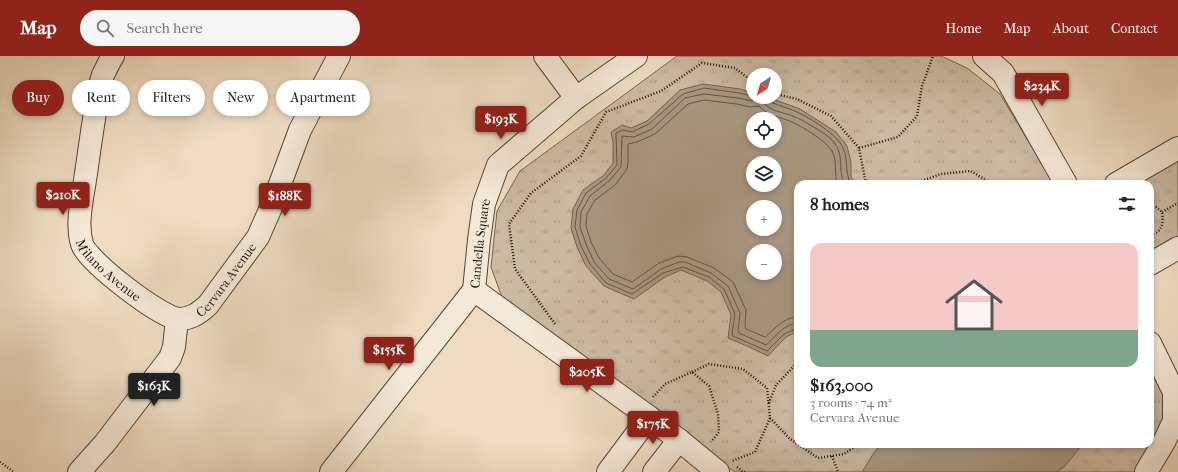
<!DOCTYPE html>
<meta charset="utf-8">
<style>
:root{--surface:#fff;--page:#f6f6f6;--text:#202124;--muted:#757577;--accent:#8f2418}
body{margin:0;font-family:"IM FELL French Canon",serif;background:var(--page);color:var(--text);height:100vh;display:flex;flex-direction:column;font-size:15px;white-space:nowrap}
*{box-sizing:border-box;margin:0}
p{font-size:13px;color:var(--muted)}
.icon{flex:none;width:22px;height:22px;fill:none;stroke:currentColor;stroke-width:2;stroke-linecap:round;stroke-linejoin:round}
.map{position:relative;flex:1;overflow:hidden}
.details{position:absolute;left:794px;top:124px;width:360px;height:268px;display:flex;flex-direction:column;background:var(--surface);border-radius:12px;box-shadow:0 2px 6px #0003}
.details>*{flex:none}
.hud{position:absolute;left:12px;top:24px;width:380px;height:36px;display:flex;gap:8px}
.needle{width:26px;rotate:217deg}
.buttons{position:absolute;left:746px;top:12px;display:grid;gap:8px}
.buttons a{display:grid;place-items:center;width:36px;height:36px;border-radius:50%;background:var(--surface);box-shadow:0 2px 6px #0003;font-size:20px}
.price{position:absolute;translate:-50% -34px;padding:0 9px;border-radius:4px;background:var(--accent);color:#fff;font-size:13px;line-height:26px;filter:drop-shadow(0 1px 2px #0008)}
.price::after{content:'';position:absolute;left:50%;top:24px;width:12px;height:9px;margin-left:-6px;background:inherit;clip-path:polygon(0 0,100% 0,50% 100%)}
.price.selected{background:#222;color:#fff}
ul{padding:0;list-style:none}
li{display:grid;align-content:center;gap:8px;height:212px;padding:0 16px}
li span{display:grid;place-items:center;height:124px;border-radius:12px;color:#555}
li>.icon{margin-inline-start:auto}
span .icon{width:72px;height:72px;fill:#fffc;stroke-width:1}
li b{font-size:17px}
h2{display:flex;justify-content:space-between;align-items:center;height:48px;padding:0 16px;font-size:17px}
.chip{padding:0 14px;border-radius:18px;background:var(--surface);box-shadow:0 2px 6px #0003;font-size:14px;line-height:36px}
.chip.selected{background:var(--accent);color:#fff}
header{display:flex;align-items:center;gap:24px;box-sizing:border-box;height:56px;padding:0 20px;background:var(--accent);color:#fff}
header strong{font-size:19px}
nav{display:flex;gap:22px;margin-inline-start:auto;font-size:14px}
.search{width:280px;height:36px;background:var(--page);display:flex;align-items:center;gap:10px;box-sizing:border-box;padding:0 14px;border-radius:22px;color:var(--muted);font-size:15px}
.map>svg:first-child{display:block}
.park{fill:url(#park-tufts);stroke:#766653;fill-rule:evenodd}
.water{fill:#a89781;stroke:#72634f;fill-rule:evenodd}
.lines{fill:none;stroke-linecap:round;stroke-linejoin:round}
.shore{stroke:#645643;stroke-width:1}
.minor-casing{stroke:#544634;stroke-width:24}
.path{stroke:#211405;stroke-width:2.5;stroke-dasharray:1 2;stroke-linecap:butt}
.minor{stroke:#f4e8d7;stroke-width:22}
.labels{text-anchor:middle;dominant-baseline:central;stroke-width:3;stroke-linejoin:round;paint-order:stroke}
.street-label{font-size:13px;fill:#211405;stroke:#f4e8d7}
</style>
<header>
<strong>Map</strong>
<div class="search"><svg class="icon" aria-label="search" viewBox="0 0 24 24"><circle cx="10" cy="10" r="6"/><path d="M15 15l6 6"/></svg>Search here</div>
<nav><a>Home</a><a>Map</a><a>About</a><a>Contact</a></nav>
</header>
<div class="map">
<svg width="1178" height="416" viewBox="0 0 1178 416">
<defs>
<pattern id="park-tufts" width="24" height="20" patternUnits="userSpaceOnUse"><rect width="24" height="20" fill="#cbb9a1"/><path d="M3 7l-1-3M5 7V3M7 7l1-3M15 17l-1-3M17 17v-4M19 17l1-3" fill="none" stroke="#ae9e89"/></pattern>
</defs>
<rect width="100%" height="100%" fill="#eedbc1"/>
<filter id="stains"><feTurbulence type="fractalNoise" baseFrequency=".005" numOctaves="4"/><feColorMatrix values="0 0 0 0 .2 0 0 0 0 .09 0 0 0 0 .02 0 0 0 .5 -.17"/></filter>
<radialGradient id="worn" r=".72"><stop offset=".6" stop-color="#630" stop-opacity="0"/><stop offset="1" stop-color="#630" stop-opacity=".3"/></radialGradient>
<g class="park">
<path d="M677,0H941L967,12L1000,38L1054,128H798V388H1150V307L1165,337L1167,358L1135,416H735L704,396L504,247L491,211L497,155L520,115ZM753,19H775V41H753ZM753,63H775V85H753ZM753,107H775V129H753ZM753,151H775V173H753ZM753,195H775V217H753Z"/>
<path d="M1178,97V189L1150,204V128H1126Z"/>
</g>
<g class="water">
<path d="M703,28L740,33L753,37V41H767L800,53L836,76L847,90L851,106V121L856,128H798V275L786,281L768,300L747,290L728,282L731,259L721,236L707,225L681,214L665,221L634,243L604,230L586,210L577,191L571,172L573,153L583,134L604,119L613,107V86L611,76L622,69L631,72L647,65L680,34ZM753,63H775V85H753ZM753,107H775V129H753ZM753,151H775V173H753ZM753,195H775V217H753Z"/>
<path d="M883,388H1083L1065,410L1057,416H862L875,395Z"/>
</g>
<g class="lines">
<g class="shore">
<path d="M753,40L739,37L704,32L683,38L649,68L632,76L623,74L616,77L617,109L606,122L586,137L577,154L575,171L581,190L590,208L606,227L632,238L663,217L683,211L709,221L724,233L735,258L732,278L733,280L767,295L784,278L798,272"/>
<path d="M768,41L771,46C779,50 789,52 797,56C810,62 838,79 843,92C849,104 844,117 851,128"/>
<path d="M798,261C783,261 775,273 765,281L746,273L745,271L746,254L733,226L714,212L687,201L678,200L659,207L632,226L613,218L599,202L591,186L586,170L587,158L595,144L615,129L627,113L628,107V88L637,86L655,78L688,48L704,44L737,48L750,51L759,50C768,60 781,61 792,66C803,71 826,85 832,95C838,105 833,118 838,128"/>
<path d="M798,267C783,268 776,281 766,289L739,277L738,275L740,257L728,230L711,217L685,206H679L661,213L633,233L609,223L594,206L586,188L580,171L581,156L590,140L609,125L621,111L622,80L634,81L652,73L685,42L704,38L738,42L752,45L762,41C763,44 764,47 766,49C773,56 787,57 795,61C803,64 824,77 830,82C847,97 836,115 845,128"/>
</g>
<g class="minor-casing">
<g id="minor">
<path id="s1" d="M113,0C109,6 106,13 103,19C100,27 99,37 97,46C92,72 89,98 85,124C82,144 76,168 82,188C87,205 161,262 179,263C191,263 199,257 208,249L258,181L273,147L300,74L339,0"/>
<path d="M545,0L576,42"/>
<path d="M984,0L1003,17L1066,128"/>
<path d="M1116,128L1178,92"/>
<path d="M1150,208L1178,192"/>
<path id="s2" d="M474,234L479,184L484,148L498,109L576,42L636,0"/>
<path d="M474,234L649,361L679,384L718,416"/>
<path d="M79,416L105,387L170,302L174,291L177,263"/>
<path d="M331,416L474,234"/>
<path d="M608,416L649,361"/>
<path d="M654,416L679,384"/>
<path d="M1146,416L1164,386L1174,365V336L1150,287"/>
</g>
</g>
<g class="path">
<path d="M775,38L797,43L831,60L859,92L866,128"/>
<path d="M859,92L898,81L917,60L922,30L933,0"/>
<path d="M913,128L941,118L971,115L992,128"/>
<path d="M1150,149L1156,151L1162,156C1164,166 1162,177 1150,179"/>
<path d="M1162,156L1178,147"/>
<path d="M555,268L515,213L509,168L531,137L581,100L606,56L661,35L702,7L735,12L753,26"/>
<path d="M692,316L709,308L743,313L767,332L770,362L755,396L732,405"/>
<path d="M653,341L665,328L692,316L709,330L718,358L719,376L711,386"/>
<path d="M769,347L776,329L798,306"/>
<path d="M770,362L790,383L818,402L844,398L859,388"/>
<path d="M832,400L838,416"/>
<path d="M0,406L14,416"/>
<path d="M737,411L743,416H747"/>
</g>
<use href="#minor" class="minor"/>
</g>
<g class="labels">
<g class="street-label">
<text stroke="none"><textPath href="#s2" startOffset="47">Candella Square</textPath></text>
<text stroke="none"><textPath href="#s1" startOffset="230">Milano Avenue</textPath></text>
<text stroke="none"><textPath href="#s1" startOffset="381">Cervara Avenue</textPath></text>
</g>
</g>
<rect width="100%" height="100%" filter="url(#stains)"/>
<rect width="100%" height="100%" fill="url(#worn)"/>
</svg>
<div class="buttons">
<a><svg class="needle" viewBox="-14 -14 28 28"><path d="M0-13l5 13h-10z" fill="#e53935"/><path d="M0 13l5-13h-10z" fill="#757577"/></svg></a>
<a><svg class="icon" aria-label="locate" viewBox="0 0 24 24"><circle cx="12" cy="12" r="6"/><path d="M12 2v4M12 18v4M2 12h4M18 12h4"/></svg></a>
<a><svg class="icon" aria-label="layers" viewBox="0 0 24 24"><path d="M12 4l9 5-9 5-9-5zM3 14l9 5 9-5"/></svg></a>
<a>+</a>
<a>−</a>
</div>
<b class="price" style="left:1042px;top:51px">$234K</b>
<b class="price" style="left:501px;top:84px">$193K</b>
<b class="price" style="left:63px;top:160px">$210K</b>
<b class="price" style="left:285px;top:161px">$188K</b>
<b class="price" style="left:389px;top:315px">$155K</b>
<b class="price" style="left:587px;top:337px">$205K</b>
<b class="price selected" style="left:154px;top:351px">$163K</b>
<b class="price" style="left:653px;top:389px">$175K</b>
<div class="hud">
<a class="chip selected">Buy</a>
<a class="chip">Rent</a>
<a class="chip">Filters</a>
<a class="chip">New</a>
<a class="chip">Apartment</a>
</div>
<section class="details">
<h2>8 homes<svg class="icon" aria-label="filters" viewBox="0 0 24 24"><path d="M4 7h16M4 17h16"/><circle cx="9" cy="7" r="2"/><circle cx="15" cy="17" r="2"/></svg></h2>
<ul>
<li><span style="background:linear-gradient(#f6c9c9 70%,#7fa58c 0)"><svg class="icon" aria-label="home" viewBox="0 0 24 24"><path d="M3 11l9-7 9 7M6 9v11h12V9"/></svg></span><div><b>$163,000</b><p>3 rooms · 74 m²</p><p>Cervara Avenue</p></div></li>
</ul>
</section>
</div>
